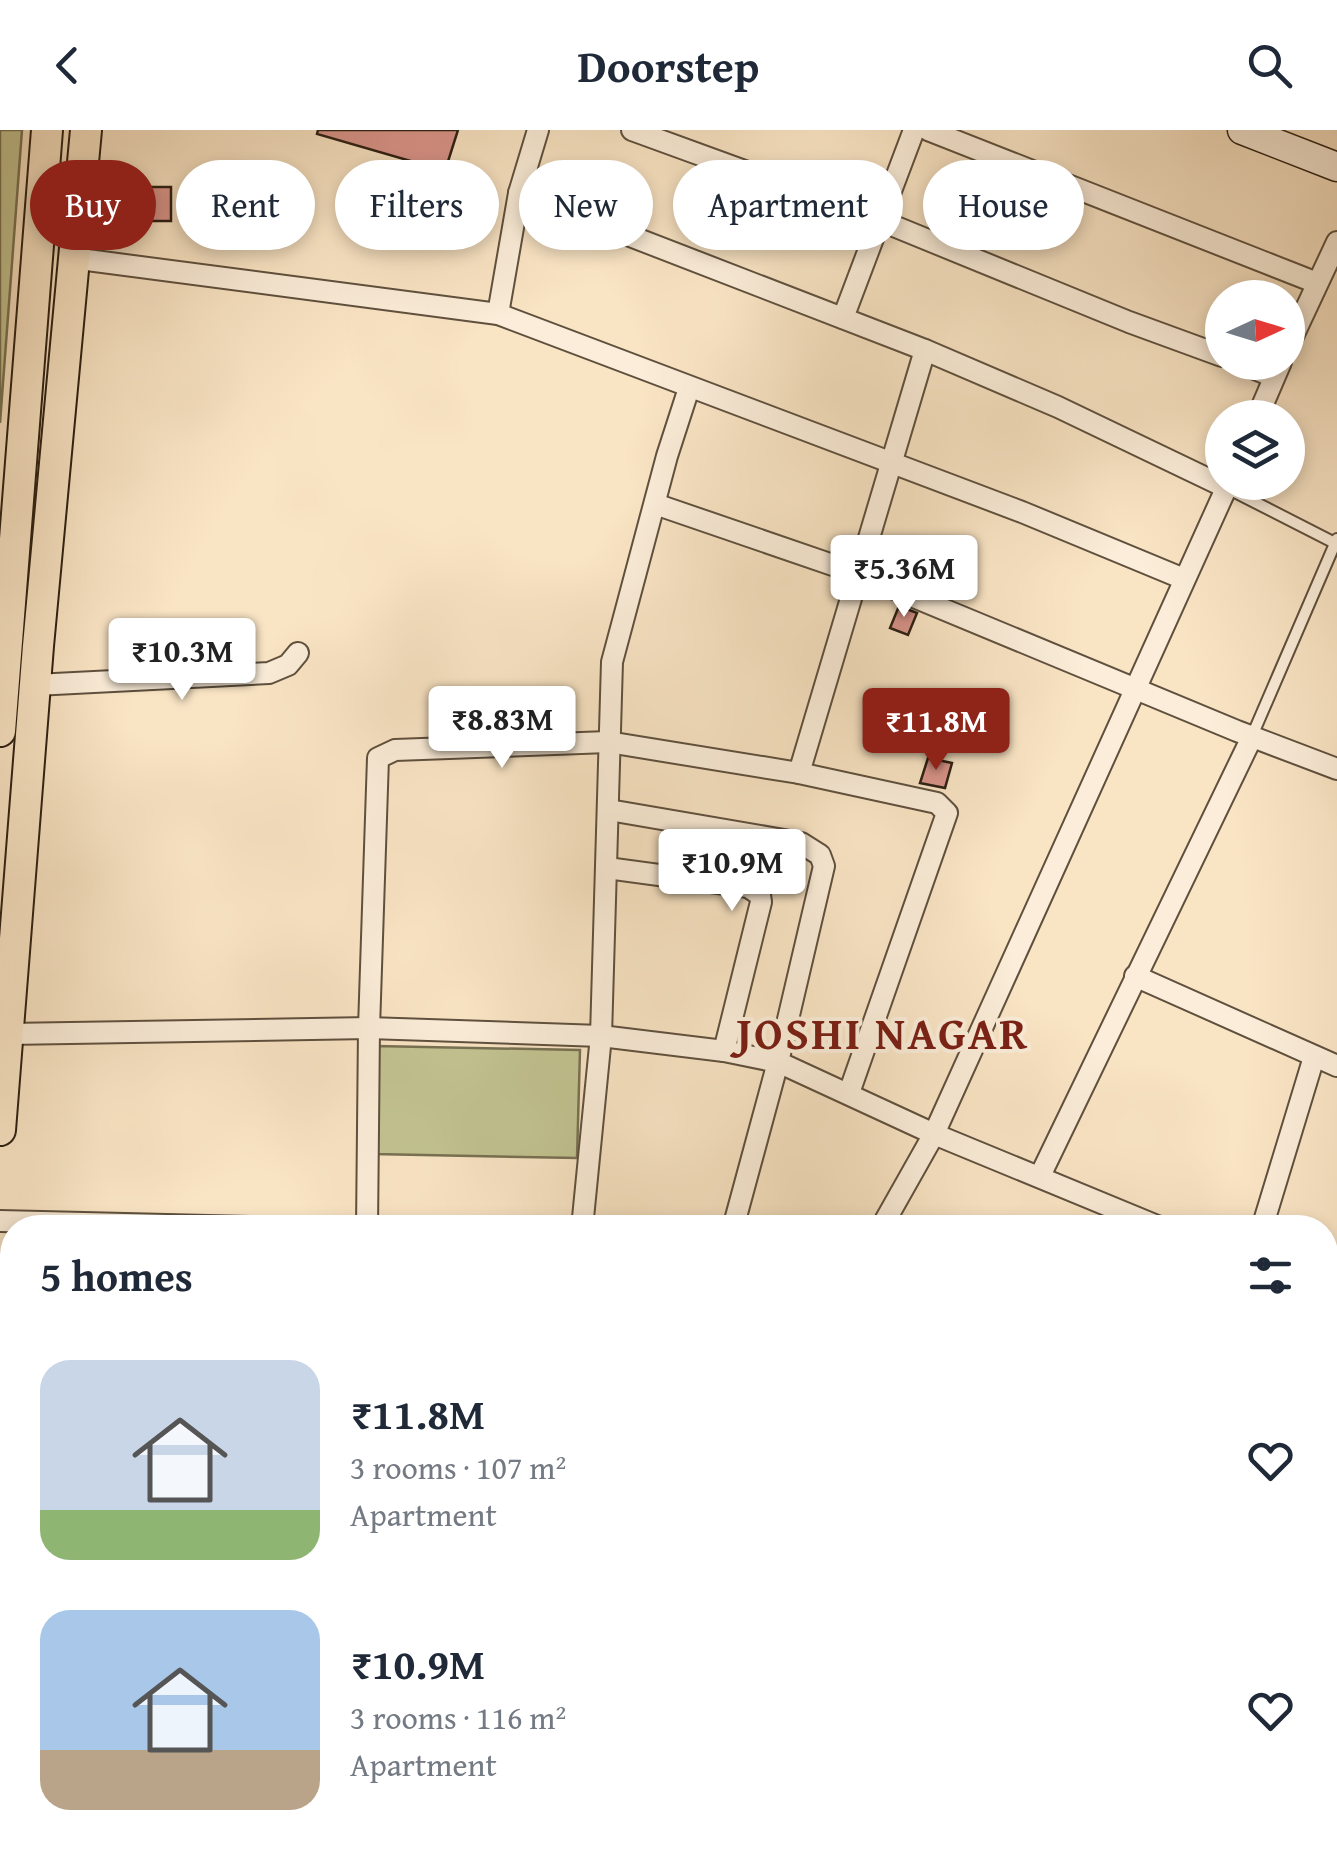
<!DOCTYPE html>
<meta charset="utf-8">
<style>
:root{--surface:#fff;--page:#f6f6f7;--text:#1f2937;--muted:#747a83;--accent:#8f2418}
body{margin:0;font-family:"Gentium Book Plus",serif;background:var(--page);color:var(--text);height:100vh;display:flex;flex-direction:column;font-size:38px;white-space:nowrap}
*{box-sizing:border-box;margin:0}
p{font-size:32px;color:var(--muted)}
.icon{flex:none;width:55px;height:55px;fill:none;stroke:currentColor;stroke-width:2;stroke-linecap:round;stroke-linejoin:round}
.map{position:relative;flex:1;overflow:hidden}
.drawer{position:absolute;left:0px;top:1085px;width:1338px;height:642px;display:flex;flex-direction:column;background:var(--surface);border-radius:40px 40px 0 0;box-shadow:0 5px 15px #0003}
.drawer>*{flex:none}
.guide{position:absolute;left:30px;top:30px;width:1278px;height:90px;display:flex;gap:20px}
.needle{width:65px;rotate:86deg}
.buttons{position:absolute;left:1205px;top:150px;display:grid;gap:20px}
.buttons a{display:grid;place-items:center;width:100px;height:100px;border-radius:50%;background:var(--surface);box-shadow:0 5px 15px #0003;font-size:50px}
.price{position:absolute;translate:-50% -85px;padding:0 22px;border-radius:10px;background:#fff;color:#222;font-size:32px;line-height:65px;filter:drop-shadow(0 2px 5px #0008)}
.price::after{content:'';position:absolute;left:50%;top:60px;width:30px;height:22px;margin-left:-15px;background:inherit;clip-path:polygon(0 0,100% 0,50% 100%)}
.price.active{background:var(--accent);color:#fff}
ul{padding:0;list-style:none}
li{display:flex;align-items:center;gap:30px;height:250px;padding:0 40px}
li span{display:grid;place-items:center;flex:none;width:280px;height:200px;border-radius:30px;color:#555}
li>.icon{margin-inline-start:auto}
span .icon{width:120px;height:120px;fill:#fffc;stroke-width:1}
li b{font-size:42px}
h2{display:flex;justify-content:space-between;align-items:center;height:120px;padding:0 40px;font-size:42px}
.chip{padding:0 35px;border-radius:45px;background:var(--surface);box-shadow:0 5px 15px #0003;font-size:35px;line-height:90px}
.chip.active{background:var(--accent);color:#fff}
header{display:flex;justify-content:space-between;align-items:center;height:130px;padding:0 40px;background:var(--surface);font-size:45px;font-weight:700}
.map>svg:first-child{display:block}
.green{fill:#c2c391;stroke:#777152;stroke-width:2.5}
.building{fill:#d9948a;stroke:#2c1f12;stroke-width:2.5}
.lines{fill:none;stroke-linecap:round;stroke-linejoin:round}
.lane-casing{stroke:#5f503e;stroke-width:14}
.street-casing{stroke:#5f503e;stroke-width:24}
.secondary-casing{stroke:#2c1f12;stroke-width:31}
.primary-casing{stroke:#2c1f12;stroke-width:34}
.lane{stroke:#fbedd9;stroke-width:10}
.street{stroke:#fbedd9;stroke-width:20}
.secondary{stroke:#fbedd9;stroke-width:28}
.primary{stroke:#f9e4c4;stroke-width:30}
.labels{text-anchor:middle;dominant-baseline:central;stroke-width:8;stroke-linejoin:round;paint-order:stroke}
.district-label{font-size:45px;font-weight:bold;letter-spacing:2.5px;fill:#7a1f14;stroke:#fbedd9}
</style>
<header><svg class="icon" aria-label="back" viewBox="0 0 24 24"><path d="M15 5l-7 7 7 7"/></svg>Doorstep<svg class="icon" aria-label="search" viewBox="0 0 24 24"><circle cx="10" cy="10" r="6"/><path d="M15 15l6 6"/></svg></header>
<div class="map">
<svg width="1337" height="1727" viewBox="0 0 1337 1727">
<rect width="100%" height="100%" fill="#f9e4c4"/>
<filter id="stains"><feTurbulence type="fractalNoise" baseFrequency=".002" numOctaves="4"/><feColorMatrix values="0 0 0 0 .2 0 0 0 0 .09 0 0 0 0 .02 0 0 0 .5 -.17"/></filter>
<radialGradient id="worn" r=".72"><stop offset=".6" stop-color="#630" stop-opacity="0"/><stop offset="1" stop-color="#630" stop-opacity=".3"/></radialGradient>
<g class="green">
<path d="M0,0H22L0,293Z"/>
<path d="M376,916L580,920L577,1028L374,1024Z"/>
</g>
<g class="building">
<path d="M318,0H458L445,41L317,4Z"/>
<rect x="122" y="57" width="49" height="34"/>
<path d="M899,476L917,483L908,505L890,498Z"/>
<path d="M928,628L952,633L945,658L920,653Z"/>
</g>
<g class="lines">
<g class="lane-casing">
<g id="lane">
<path d="M1227,358L1337,414"/>
<path d="M1252,606L1337,409"/>
</g>
</g>
<g class="street-casing">
<g id="street">
<path d="M632,0L879,90L1129,192L1222,226"/>
<path d="M928,0L1317,153"/>
<path d="M519,63L925,220L1058,277L1227,358"/>
<path d="M72,128L498,184L1022,382L1184,449"/>
<path d="M498,184L519,63L538,0"/>
<path d="M843,188L914,0"/>
<path d="M1288,217L1337,112"/>
<path d="M1238,232L1274,247"/>
<path d="M1257,288L1281,232"/>
<path d="M655,374L856,443L1237,601L1337,639"/>
<path d="M35,555L269,543L288,535L298,523"/>
<path d="M799,643L937,673L947,683L849,963"/>
<path d="M609,680L801,713L820,725L824,736L778,932L733,1098"/>
<path d="M607,738L748,757L760,765L761,772L724,921"/>
<path d="M1135,846L1337,936"/>
<path d="M8,904L369,898L601,906L724,921L778,932L934,1004L1162,1098"/>
<path d="M1040,1046L1252,607"/>
<path d="M0,1091L250,1097"/>
<path d="M367,1098L369,898L378,628L395,620L608,612L799,643L925,220"/>
<path d="M582,1098L601,906L612,532L667,326L689,258"/>
<path d="M881,1098L934,1004L1229,352"/>
<path d="M1262,1098L1314,927"/>
<path d="M1325,1171L1337,1177"/>
<path d="M0,1297H12"/>
<path d="M924,1715L926,1727"/>
<path d="M0,1719L50,1727"/>
<path d="M534,1727L536,1715"/>
</g>
</g>
<g class="secondary-casing">
<g id="secondary">
<path d="M1242,0L1337,37"/>
<path d="M0,1494L12,1496"/>
<path d="M0,1520L12,1522"/>
<path d="M1325,1534L1337,1531"/>
<path d="M1325,1555L1337,1552"/>
<path d="M1325,1704L1337,1706"/>
<path d="M1234,1715L1300,1727"/>
</g>
</g>
<g class="primary-casing">
<g id="primary">
<path d="M0,601L47,0"/>
<path d="M0,1000L38,516L86,0"/>
</g>
</g>
<use href="#lane" class="lane"/>
<use href="#street" class="street"/>
<use href="#secondary" class="secondary"/>
<use href="#primary" class="primary"/>
</g>
<g class="labels">
<g class="district-label">
<text x="883" y="902">JOSHI NAGAR</text>
</g>
</g>
<rect width="100%" height="100%" filter="url(#stains)"/>
<rect width="100%" height="100%" fill="url(#worn)"/>
</svg>
<div class="buttons">
<a><svg class="needle" viewBox="-14 -14 28 28"><path d="M0-13l5 13h-10z" fill="#e53935"/><path d="M0 13l5-13h-10z" fill="#747a83"/></svg></a>
<a><svg class="icon" aria-label="layers" viewBox="0 0 24 24"><path d="M12 4l9 5-9 5-9-5zM3 14l9 5 9-5"/></svg></a>
</div>
<b class="price" style="left:904px;top:490px">₹5.36M</b>
<b class="price" style="left:182px;top:573px">₹10.3M</b>
<b class="price" style="left:502px;top:641px">₹8.83M</b>
<b class="price active" style="left:936px;top:643px">₹11.8M</b>
<b class="price" style="left:732px;top:784px">₹10.9M</b>
<div class="guide">
<a class="chip active">Buy</a>
<a class="chip">Rent</a>
<a class="chip">Filters</a>
<a class="chip">New</a>
<a class="chip">Apartment</a>
<a class="chip">House</a>
</div>
<section class="drawer">
<h2>5 homes<svg class="icon" aria-label="filters" viewBox="0 0 24 24"><path d="M4 7h16M4 17h16"/><circle cx="9" cy="7" r="2"/><circle cx="15" cy="17" r="2"/></svg></h2>
<ul>
<li><span style="background:linear-gradient(#c9d6e8 75%,#8fb573 0)"><svg class="icon" aria-label="home" viewBox="0 0 24 24"><path d="M3 11l9-7 9 7M6 9v11h12V9"/></svg></span><div><b>₹11.8M</b><p>3 rooms · 107 m²</p><p>Apartment</p></div><svg class="icon" aria-label="heart" viewBox="0 0 24 24"><path d="M12 20l-8-8c-3-5 5-10 8-4 3-6 11-1 8 4z"/></svg></li>
<li><span style="background:linear-gradient(#a9c7e8 70%,#b9a48a 0)"><svg class="icon" aria-label="home" viewBox="0 0 24 24"><path d="M3 11l9-7 9 7M6 9v11h12V9"/></svg></span><div><b>₹10.9M</b><p>3 rooms · 116 m²</p><p>Apartment</p></div><svg class="icon" aria-label="heart" viewBox="0 0 24 24"><path d="M12 20l-8-8c-3-5 5-10 8-4 3-6 11-1 8 4z"/></svg></li>
</ul>
</section>
</div>
